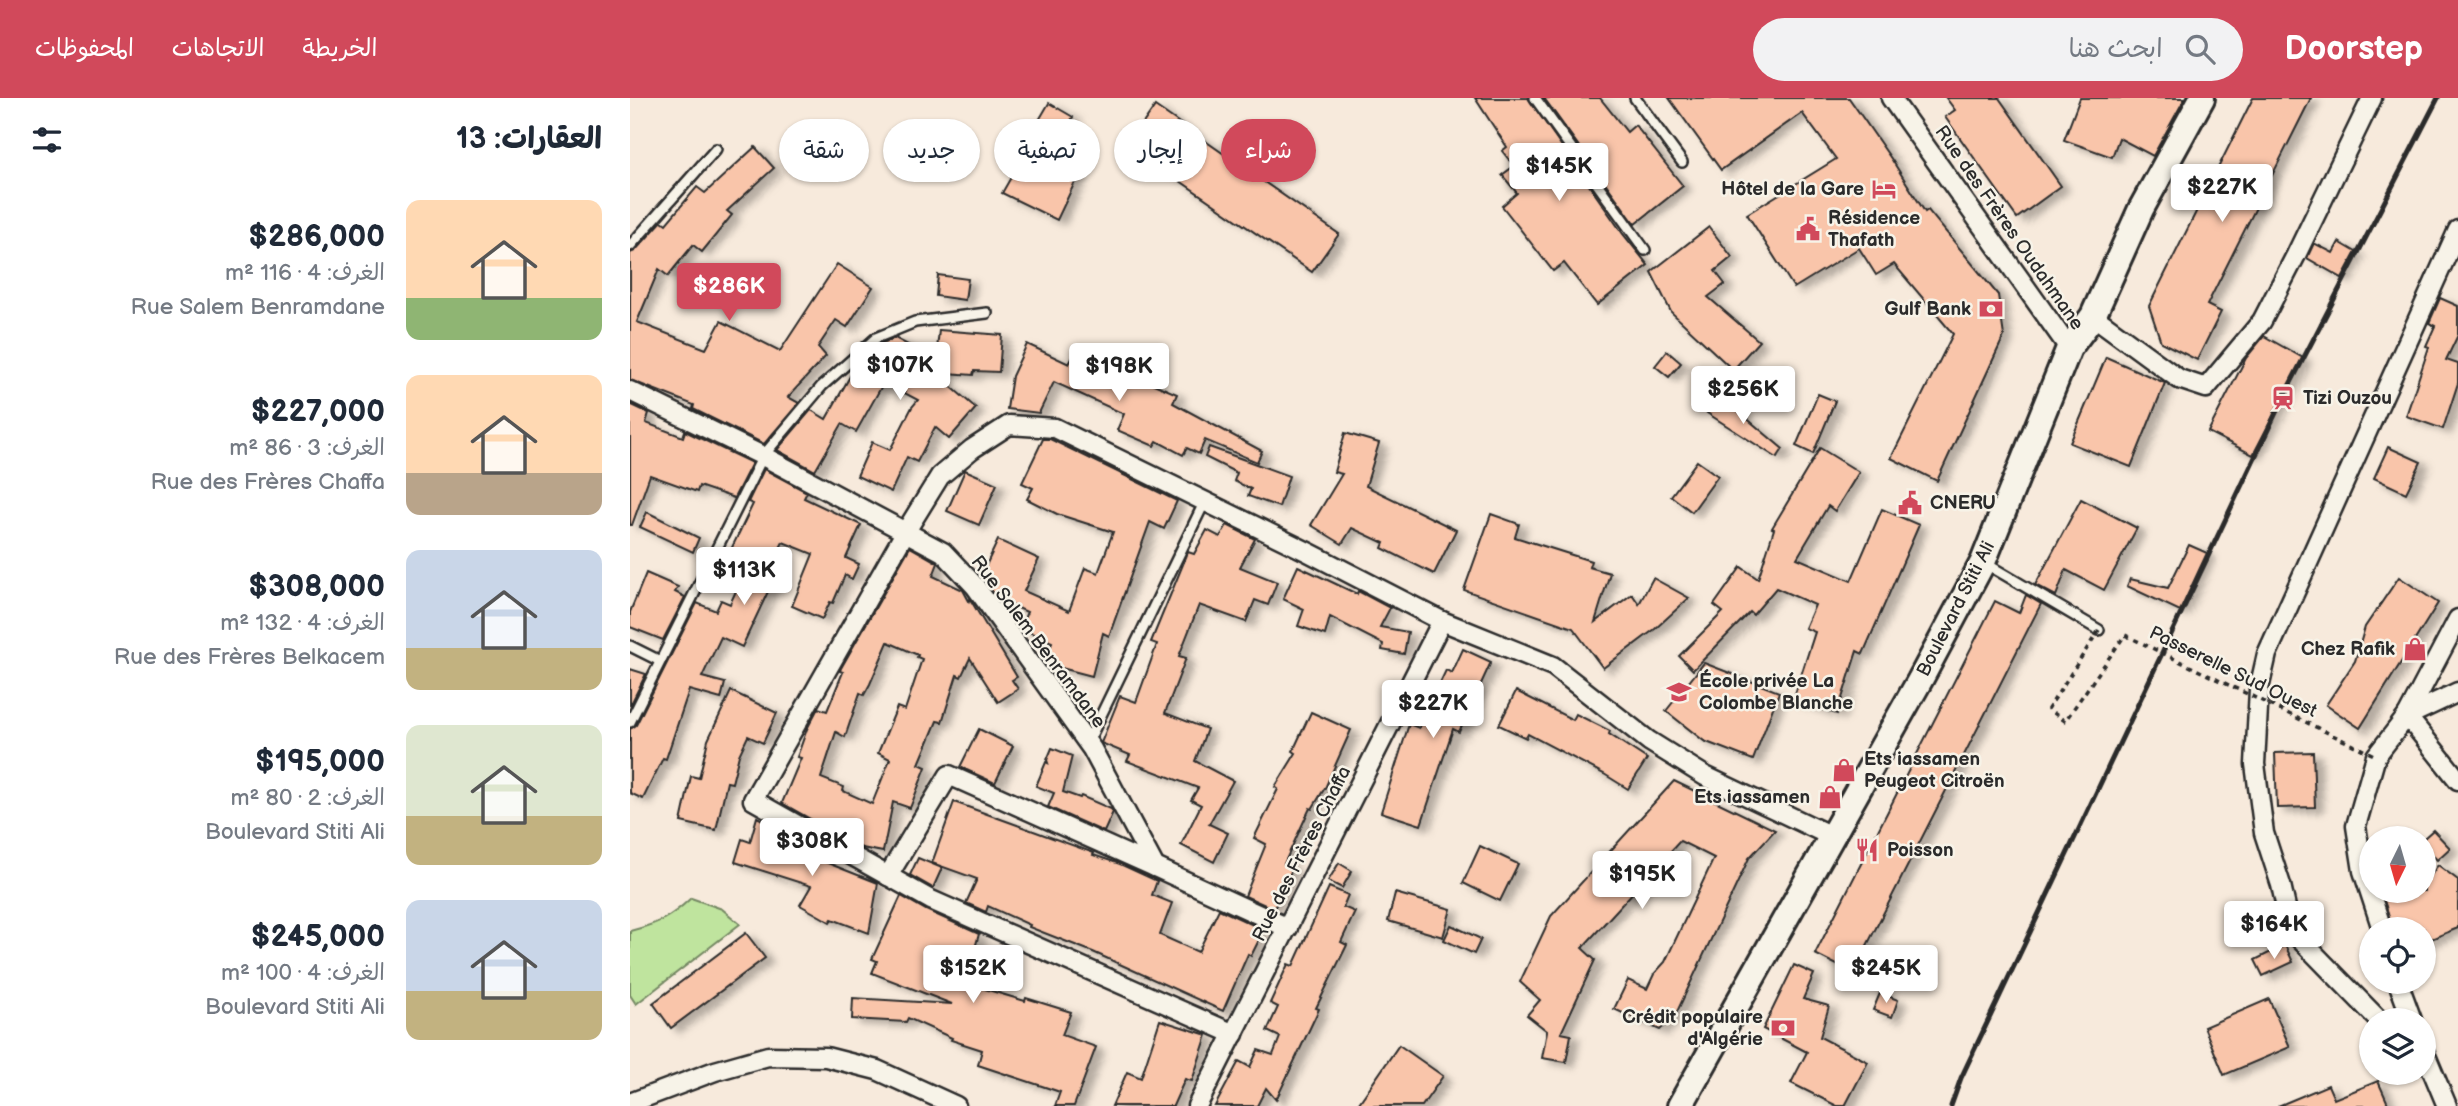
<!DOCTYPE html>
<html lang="ar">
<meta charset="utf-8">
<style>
:root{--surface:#fff;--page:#f2f2f3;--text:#1f2937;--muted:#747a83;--accent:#d1495b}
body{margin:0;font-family:"Balsamiq Sans","Playpen Sans Arabic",sans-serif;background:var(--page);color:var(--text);direction:rtl;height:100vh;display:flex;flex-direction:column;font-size:26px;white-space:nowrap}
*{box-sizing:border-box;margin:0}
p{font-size:23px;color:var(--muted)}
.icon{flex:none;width:38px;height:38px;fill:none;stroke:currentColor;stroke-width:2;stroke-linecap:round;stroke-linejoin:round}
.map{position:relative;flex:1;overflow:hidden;direction:ltr}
.panel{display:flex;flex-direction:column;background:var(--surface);width:630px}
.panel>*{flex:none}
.banner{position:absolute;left:21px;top:21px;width:665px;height:63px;direction:rtl;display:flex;gap:14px}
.needle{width:46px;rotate:185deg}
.fabs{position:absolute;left:1729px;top:728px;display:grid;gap:14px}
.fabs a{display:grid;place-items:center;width:77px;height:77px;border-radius:50%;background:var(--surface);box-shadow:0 2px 5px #0004;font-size:35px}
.price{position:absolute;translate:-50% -60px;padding:0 16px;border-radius:7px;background:#fff;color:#222;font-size:23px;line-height:46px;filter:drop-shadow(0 2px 4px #0008)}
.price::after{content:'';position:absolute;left:50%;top:42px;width:21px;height:16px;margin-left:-10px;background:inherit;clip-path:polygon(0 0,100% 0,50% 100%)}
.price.active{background:var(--accent);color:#fff}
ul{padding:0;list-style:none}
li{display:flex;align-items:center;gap:21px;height:175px;padding:0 28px}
li span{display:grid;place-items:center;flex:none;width:196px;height:140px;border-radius:14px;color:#555}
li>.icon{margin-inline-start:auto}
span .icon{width:84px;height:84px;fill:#fffc;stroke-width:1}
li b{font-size:30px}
h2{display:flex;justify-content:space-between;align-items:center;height:84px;padding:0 28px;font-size:30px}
.chip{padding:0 24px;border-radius:32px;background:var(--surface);box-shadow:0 2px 5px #0004;font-size:24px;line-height:63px}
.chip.active{background:var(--accent);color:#fff}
header{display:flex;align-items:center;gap:42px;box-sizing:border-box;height:98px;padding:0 35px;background:var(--accent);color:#fff}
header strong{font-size:33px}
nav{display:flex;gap:38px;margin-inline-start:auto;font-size:24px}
.search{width:490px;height:63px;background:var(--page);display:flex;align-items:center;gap:18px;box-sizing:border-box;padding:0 24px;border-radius:38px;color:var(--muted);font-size:26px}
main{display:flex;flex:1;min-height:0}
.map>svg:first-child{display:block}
.green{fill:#bfe49e;stroke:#758864;stroke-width:2}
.building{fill:#f9c5aa;stroke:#2b2b2b;stroke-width:2;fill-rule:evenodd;filter:url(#shadow)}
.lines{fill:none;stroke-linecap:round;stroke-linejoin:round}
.service-casing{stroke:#2b2b2b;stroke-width:14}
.minor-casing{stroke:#2b2b2b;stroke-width:23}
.secondary-casing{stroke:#2b2b2b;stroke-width:30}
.service{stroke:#f7f3e8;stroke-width:9}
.minor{stroke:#f7f3e8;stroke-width:18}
.secondary{stroke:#f7f3e8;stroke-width:24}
.rail{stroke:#2b2b2b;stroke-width:5}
.path-bridge{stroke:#2b2b2b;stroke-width:3.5;stroke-dasharray:5 5;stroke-linecap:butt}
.labels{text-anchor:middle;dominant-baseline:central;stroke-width:5;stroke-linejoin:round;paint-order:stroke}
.poi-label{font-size:19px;font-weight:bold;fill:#2b2b2b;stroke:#f7f3e8;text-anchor:start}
.street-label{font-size:19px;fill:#2b2b2b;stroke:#f7f3e8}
</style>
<header>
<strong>Doorstep</strong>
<div class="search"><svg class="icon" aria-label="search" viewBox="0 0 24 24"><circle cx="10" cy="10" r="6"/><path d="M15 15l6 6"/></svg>ابحث هنا</div>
<nav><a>الخريطة</a><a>الاتجاهات</a><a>المحفوظات</a></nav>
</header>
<main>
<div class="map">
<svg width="1828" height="1008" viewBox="0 0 1828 1008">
<defs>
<filter id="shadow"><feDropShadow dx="8" dy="4.5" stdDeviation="3.5" flood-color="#0004"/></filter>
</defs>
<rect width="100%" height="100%" fill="#f7eadc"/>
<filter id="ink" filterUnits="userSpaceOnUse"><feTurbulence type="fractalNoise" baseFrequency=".0143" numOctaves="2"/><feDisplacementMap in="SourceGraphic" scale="14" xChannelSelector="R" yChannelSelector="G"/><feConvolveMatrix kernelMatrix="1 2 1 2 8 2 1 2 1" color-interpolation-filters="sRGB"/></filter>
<g filter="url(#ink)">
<path class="green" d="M61,800L92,811L110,826L6,906L0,897V833C27,826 40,820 61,800Z"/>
<g class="building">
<path d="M845,0H898L993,136L1018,167L967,207L934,165L923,173L872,108L887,95L872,77L884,68L872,53L877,49Z"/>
<path d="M914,0H970L997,34L1005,27L1053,88L1005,126Z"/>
<path d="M1039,0H1219L1262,62L1295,114L1298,112L1368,197L1374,238L1307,383L1261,360L1323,236L1264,166L1246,177L1229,150L1164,190L1117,116L1206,61L1172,15L1091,72Z"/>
<path d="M1316,0H1369L1431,88L1387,120L1315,19L1325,12Z"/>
<path d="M1450,0H1555L1523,58L1489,40L1482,59L1434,42Z"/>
<path d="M1623,0H1681L1577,207L1591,214L1567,262L1531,244L1519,208Z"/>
<path d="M419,5L443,19L426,47L456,61L427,122L372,95L392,60L388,58Z"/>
<path d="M525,8L709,136L682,174L498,47Z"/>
<path d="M125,49L144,70L97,113L102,117L72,154L63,147L38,178L29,171L7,224L76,251L91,223L150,253L207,166L243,189L217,229L206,222L188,249L196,258L158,299L169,305L134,346L63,311L64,307L0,282V155L5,153L32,123L36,126L67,89L75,95Z"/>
<path d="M1079,129L1102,159L1085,173L1095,186L1078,199L1129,243L1103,272L1041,214L1021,174Z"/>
<path d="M1709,144L1726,154L1712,180L1677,160L1684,145L1703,155Z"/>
<path d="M308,177L338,181L335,202L306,198Z"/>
<path d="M1810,200L1828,208V237L1816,262L1828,266V285L1813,331L1776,318L1799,249L1796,248L1805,228L1799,225Z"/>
<path d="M309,232L372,237L369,274L344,273L343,277L304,274L346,310L319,341L305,329L287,364L277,359L261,394L227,378L242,344L260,352L282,309L288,302L254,284L226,334L212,326L185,373L147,352L181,312L196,321L223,273L228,276L238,257L250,246L265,240L306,262Z"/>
<path d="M1634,238L1673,260L1623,357L1578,334L1616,260Z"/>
<path d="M397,246L439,266L445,255L508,285L510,280L547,296L543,305L632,353L627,364L575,342L569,356L557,350L553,357L527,343L524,348L487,332L494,316L424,284L409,315L377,311L382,278Z"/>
<path d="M1037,253L1051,265L1039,279L1025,268Z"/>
<path d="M1476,259L1535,285L1501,369L1440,345Z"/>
<path d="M1188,296L1205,303L1183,356L1166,348Z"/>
<path d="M1089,297L1153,351L1147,360L1077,315Z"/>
<path d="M0,306L19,315L16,325L53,339L55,333L122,365L104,400L69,388L67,394L20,377L2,427H0Z"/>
<path d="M715,335L749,345L736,388L826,432L804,476L752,450L754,445L722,430L712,446L681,427L712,376L704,374Z"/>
<path d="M413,341H420L547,403L534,431L520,424L479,538L473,535L462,578L416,566L422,544L390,530L397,514L368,501L351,478L368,442L409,461L394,493L439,513L455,470L468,475L483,434L427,416L397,401L403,390L392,385Z"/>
<path d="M579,349L659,378L649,409L618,398L621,391L604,383L607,375L575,359Z"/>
<path d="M1758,349L1791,364L1776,395L1744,380Z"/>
<path d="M1190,350L1229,374L1205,413L1198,408L1167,460L1221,483L1252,411L1289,427L1233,556L1227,553L1207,616L1163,602L1185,534L1175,530L1185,507L1146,490L1123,517L1120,514L1063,572L1049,558L1093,514L1084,507L1111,469L1128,481L1144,431L1142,430Z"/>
<path d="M1067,363L1088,378L1062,414L1041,398Z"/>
<path d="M134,371L177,394L174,400L231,427L216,460L229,466L222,481L215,477L203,505L200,504L192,521L162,508L183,456L153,444L135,480L142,485L112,549L91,539L72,579L95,585L91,601L59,592L36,661L33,660L13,701L0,695V631L6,627L67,505L86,513L91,502L100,506L113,478L93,468L123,406L118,404Z"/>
<path d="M335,372L367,386L349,427L317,413Z"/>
<path d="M1451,401L1507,430L1474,492L1436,472L1426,498L1405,487Z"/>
<path d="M17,414L69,440L63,454L10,429Z"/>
<path d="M861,416L889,426L885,439L961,463L959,469L980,475L965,524L1002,496L1009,506L1023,480L1059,500L1025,531L973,570L943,530L834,492Z"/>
<path d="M597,427L625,441L610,469L647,484L638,507L625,502L616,524L569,507L549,558L556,560L535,615L577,631L565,663L603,683L579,726L598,735L584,764L551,747L571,707L561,702L568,690L497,663L500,657L471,645L490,598L506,604L527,546L521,544L558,454L564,456L577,432L590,439Z"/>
<path d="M1559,447L1577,455L1550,513L1497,488L1500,481L1538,490Z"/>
<path d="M280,449L308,465L303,478L333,492L339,503L340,501L387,579L382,582L388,591L368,604L340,560L331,579L327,577L312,624L307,623L289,666L296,669L280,710L263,704L253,754L232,750L152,705L171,660L167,659L177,631L188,610L197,613L213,574L210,573L211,570ZM258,544L288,557L287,559L292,561L275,612L267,609L248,655L260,661L242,706L213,693L214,689L191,680L206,634L215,639L230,595L234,597L240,586Z"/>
<path d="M668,468L727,496L728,493L760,510L750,529L778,534L774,556L752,552L753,546L700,519L695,537L668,528L674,511L653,501Z"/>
<path d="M16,475L48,489L45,494L55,499L33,542L0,529V514Z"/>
<path d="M1769,479L1808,505L1730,630L1696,607L1725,563L1735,529Z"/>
<path d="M1396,497L1411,506L1223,875L1185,856L1365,503L1389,515Z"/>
<path d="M833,551L861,564L829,634L823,631L791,727L751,714L779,626L789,630L816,572L822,575Z"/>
<path d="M1074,565L1149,594L1123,662L1074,643L1036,613Z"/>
<path d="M0,571L16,576L0,608Z"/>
<path d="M101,593L147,615L133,645L118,638L109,657L102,685L97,684L86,732L51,724L61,678L69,680L78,642Z"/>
<path d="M886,593L943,622L946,616L980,633L979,636L1017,661L998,691L974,676L898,636L896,640L869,627Z"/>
<path d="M681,614L721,632L696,688L682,711L680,710L654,766L663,769L644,811L615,798L636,746L624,740L648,691L645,689L666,655L663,653Z"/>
<path d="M349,631L383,648L365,685L330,669Z"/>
<path d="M422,650L442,658L433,694L450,700L451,698L481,711L483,714L474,734L418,709L424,695L406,688L416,664L418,665L417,662Z"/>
<path d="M1683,654L1685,709L1647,710L1645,655Z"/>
<path d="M1044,683L1145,732L1119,760L1046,916L1030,932L984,911L998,882L1017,891L1024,876L1035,864L1084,760L1050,743L952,850L965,862L931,935L941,937L936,964L912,960L917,933L897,917L910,902L890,884L921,818Z"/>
<path d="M324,704L464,755L463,757L490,766L527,783L522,797L542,805L530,837L568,854L589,811L634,832L621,858L618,856L593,913L463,854L399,829L400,827L358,808L356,814L336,805L347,781L302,765Z"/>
<path d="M127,719L164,738L155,737L152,747L248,785L239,835L202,821L200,824L170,807L181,788L105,764L112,741L120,744Z"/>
<path d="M1803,732L1820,750L1807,762L1794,747V740Z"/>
<path d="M850,748L888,766L870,803L833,785Z"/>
<path d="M288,760L312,770L303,790L280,777Z"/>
<path d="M709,765L722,773L712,790L698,783Z"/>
<path d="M1808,767L1828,782V830L1794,844V831H1763L1751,793H1794V787Z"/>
<path d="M699,789L718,797L713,809L725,814L711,844L717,847L686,910L689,911L646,1002L636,990L627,1008H585L609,963L620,969L628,952L643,957L650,939L637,933L648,909L640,905L658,866L663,868Z"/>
<path d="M765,795L821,811L813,839L758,823Z"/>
<path d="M271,798L296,812L349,836L335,885L395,903L396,900L441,914L432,937L466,949L444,1008H425L430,994L348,967L352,952L321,942L322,940L278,920L276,924L222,921L223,900L322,906L242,875L247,863L242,861Z"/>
<path d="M821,827L851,841L844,856L814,842Z"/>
<path d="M116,835L135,860L41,930L23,905Z"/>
<path d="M1655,847L1663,864L1633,878L1625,862Z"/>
<path d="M1164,867L1184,876L1173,901L1199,908L1190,939L1238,964L1215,1008H1207L1161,985L1177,954L1133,931Z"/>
<path d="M1250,895L1268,902L1262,919L1243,912Z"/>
<path d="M1639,901L1660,949L1594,977L1574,929Z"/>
<path d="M530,922L577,937L562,983L555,981L543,1008H482L497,974L511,980Z"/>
<path d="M769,947L813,978L792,1008H727Z"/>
<path d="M1748,983L1759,1008H1648L1698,987L1704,1001Z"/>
</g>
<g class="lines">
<g class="service-casing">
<g id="service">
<path d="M905,0L1015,152"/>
<path d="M1005,0L1052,64"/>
<path d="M0,148L86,51"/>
<path d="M1353,464L1469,532"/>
<path d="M0,548L30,563"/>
<path d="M0,624L133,358L192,288L246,240L285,224L357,215"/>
<path d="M458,644L575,403"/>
</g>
</g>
<g class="minor-casing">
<g id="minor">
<path d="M1261,0L1439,250"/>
<path d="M1463,218L1549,281L1576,290L1632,223L1666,157L1742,0"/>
<path d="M0,293L133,358L313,454L345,488L462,651L525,769L658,830"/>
<path d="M1828,594L1777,618L1828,682"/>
<path d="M258,778L319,677L525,769"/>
<path d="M1752,831L1733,773L1726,728L1746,658L1777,618L1828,521"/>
<path d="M1768,884L1782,922"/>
<path d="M1749,922L1661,832L1651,787L1634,735L1625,666L1629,591L1637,556L1828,132"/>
<path d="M604,936L301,802L123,702L276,433L310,378L342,351L379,327L425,330L678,454L812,523L923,568L1019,643L1075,678L1201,738"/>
<path d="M1794,953L1817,1008"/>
<path d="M0,1005L85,973L138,958L196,959L247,972L326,1008"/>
<path d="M567,1008L812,523"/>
</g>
</g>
<g class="secondary-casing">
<path id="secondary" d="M1050,1008L1290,582L1353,464L1439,250L1463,218L1511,111L1572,0"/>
</g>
<use href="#service" class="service"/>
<use href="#minor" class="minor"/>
<use href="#secondary" class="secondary"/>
<path class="rail" d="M1321,1008L1331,980L1653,300L1808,0"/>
<path class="path-bridge" d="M1469,532L1418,611L1435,623L1495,537L1746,658"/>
</g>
</g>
<defs>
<g id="hotel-bare" transform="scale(1.89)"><path d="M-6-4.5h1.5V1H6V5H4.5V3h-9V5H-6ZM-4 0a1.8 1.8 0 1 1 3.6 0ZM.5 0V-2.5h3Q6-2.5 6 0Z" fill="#d1495b" stroke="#f7f3e8" stroke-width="2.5" paint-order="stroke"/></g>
<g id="civic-bare" transform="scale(1.89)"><path d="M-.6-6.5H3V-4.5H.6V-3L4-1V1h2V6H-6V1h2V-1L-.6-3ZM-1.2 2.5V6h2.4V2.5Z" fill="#d1495b" stroke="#f7f3e8" stroke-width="2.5" paint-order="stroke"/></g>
<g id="bank-bare" transform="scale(1.89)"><path d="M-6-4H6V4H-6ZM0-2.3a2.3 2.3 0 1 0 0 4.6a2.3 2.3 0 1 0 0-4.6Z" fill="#d1495b" stroke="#f7f3e8" stroke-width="2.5" paint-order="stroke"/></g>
<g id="station-bare" transform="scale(1.89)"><path d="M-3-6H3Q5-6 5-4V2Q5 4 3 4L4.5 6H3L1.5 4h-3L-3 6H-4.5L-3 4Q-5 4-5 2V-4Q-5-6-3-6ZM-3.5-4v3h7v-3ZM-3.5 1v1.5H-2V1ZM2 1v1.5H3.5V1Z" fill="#d1495b" stroke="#f7f3e8" stroke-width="2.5" paint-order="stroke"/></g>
<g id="shop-bare" transform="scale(1.89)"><path d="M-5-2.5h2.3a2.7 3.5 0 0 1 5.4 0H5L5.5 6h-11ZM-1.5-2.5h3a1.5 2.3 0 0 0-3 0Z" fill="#d1495b" stroke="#f7f3e8" stroke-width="2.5" paint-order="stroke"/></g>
<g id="school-bare" transform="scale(1.89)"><path d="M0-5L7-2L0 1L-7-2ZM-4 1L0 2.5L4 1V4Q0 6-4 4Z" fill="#d1495b" stroke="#f7f3e8" stroke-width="2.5" paint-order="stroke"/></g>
<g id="restaurant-bare" transform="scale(1.89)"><path d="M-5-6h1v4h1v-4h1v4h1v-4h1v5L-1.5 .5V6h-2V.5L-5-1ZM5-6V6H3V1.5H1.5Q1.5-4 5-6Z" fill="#d1495b" stroke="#f7f3e8" stroke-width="2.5" paint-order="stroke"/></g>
</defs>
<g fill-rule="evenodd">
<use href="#hotel-bare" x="1254" y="91"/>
<use href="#civic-bare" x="1178" y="131"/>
<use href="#bank-bare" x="1361" y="211"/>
<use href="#station-bare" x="1653" y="300"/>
<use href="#civic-bare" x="1280" y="405"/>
<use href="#shop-bare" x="1785" y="551"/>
<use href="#school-bare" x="1049" y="594"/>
<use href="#shop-bare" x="1214" y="672"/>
<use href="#shop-bare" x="1200" y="699"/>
<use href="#restaurant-bare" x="1237" y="752"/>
<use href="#bank-bare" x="1153" y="930"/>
</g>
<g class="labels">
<g class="poi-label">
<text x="1234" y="91" text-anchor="end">Hôtel de la Gare</text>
<text x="1198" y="120">Résidence<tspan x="1198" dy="22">Thafath</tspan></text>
<text x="1341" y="211" text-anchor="end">Gulf Bank</text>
<text x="1673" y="300">Tizi Ouzou</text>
<text x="1300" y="405">CNERU</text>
<text x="1765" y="551" text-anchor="end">Chez Rafik</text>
<text x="1069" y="583">École privée La<tspan x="1069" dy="22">Colombe Blanche</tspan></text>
<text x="1234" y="661">Ets iassamen<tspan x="1234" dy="22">Peugeot Citroën</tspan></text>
<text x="1180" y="699" text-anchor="end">Ets iassamen</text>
<text x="1257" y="752">Poisson</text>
<text x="1133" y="919" text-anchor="end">Crédit populaire<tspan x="1133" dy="22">d'Algérie</tspan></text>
</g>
<g class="street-label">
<text transform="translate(1379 130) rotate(55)">Rue des Frères Oudahmane</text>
<text transform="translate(1326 511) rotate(-63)">Boulevard Stiti Ali</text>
<text transform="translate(408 544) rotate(53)">Rue Salem Benramdane</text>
<text transform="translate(1603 574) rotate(26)">Passerelle Sud Ouest</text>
<text transform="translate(672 756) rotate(-63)">Rue des Frères Chaffa</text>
</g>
</g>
</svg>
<div class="fabs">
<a><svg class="needle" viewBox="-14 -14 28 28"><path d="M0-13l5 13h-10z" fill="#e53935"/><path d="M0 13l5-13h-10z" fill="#747a83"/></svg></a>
<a><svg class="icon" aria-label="locate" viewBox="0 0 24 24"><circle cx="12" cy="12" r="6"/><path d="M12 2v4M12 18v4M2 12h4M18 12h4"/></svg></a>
<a><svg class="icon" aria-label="layers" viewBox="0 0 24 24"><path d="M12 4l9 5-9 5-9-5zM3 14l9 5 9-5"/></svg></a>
</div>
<b class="price" style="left:929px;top:105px">$145K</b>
<b class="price" style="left:1592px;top:126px">$227K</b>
<b class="price active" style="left:99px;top:225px">$286K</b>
<b class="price" style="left:270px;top:304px">$107K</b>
<b class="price" style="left:489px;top:305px">$198K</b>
<b class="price" style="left:1113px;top:328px">$256K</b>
<b class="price" style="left:114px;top:509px">$113K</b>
<b class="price" style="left:803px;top:642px">$227K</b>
<b class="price" style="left:182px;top:780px">$308K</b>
<b class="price" style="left:1012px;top:813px">$195K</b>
<b class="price" style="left:1644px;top:863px">$164K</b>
<b class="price" style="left:343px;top:907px">$152K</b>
<b class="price" style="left:1256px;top:907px">$245K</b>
<div class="banner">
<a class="chip active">شراء</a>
<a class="chip">إيجار</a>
<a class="chip">تصفية</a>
<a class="chip">جديد</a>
<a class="chip">شقة</a>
</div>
</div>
<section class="panel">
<h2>العقارات: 13<svg class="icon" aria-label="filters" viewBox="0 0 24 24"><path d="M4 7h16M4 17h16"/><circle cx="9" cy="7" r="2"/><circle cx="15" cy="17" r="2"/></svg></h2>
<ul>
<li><span style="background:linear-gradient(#ffd9b3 70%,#8fb573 0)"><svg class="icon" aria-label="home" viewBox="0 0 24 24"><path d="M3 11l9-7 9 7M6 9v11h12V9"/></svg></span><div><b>$286,000</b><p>الغرف: 4 · 116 m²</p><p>Rue Salem Benramdane</p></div></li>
<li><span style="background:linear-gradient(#ffd9b3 70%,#b9a48a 0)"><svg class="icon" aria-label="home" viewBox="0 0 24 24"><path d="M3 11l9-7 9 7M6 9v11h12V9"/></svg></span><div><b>$227,000</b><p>الغرف: 3 · 86 m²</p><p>Rue des Frères Chaffa</p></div></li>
<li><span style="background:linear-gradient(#c9d6e8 70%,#c2b280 0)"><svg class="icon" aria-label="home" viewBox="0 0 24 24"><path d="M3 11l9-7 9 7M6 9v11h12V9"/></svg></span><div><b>$308,000</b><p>الغرف: 4 · 132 m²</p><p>Rue des Frères Belkacem</p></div></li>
<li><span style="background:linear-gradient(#dfe7d0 65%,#c2b280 0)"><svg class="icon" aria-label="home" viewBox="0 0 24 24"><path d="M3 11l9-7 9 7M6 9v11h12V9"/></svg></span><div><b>$195,000</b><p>الغرف: 2 · 80 m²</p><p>Boulevard Stiti Ali</p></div></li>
<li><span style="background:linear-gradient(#c9d6e8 65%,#c2b280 0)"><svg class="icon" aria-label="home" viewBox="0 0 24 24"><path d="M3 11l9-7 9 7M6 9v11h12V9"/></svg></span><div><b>$245,000</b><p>الغرف: 4 · 100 m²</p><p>Boulevard Stiti Ali</p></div></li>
</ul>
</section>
</main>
